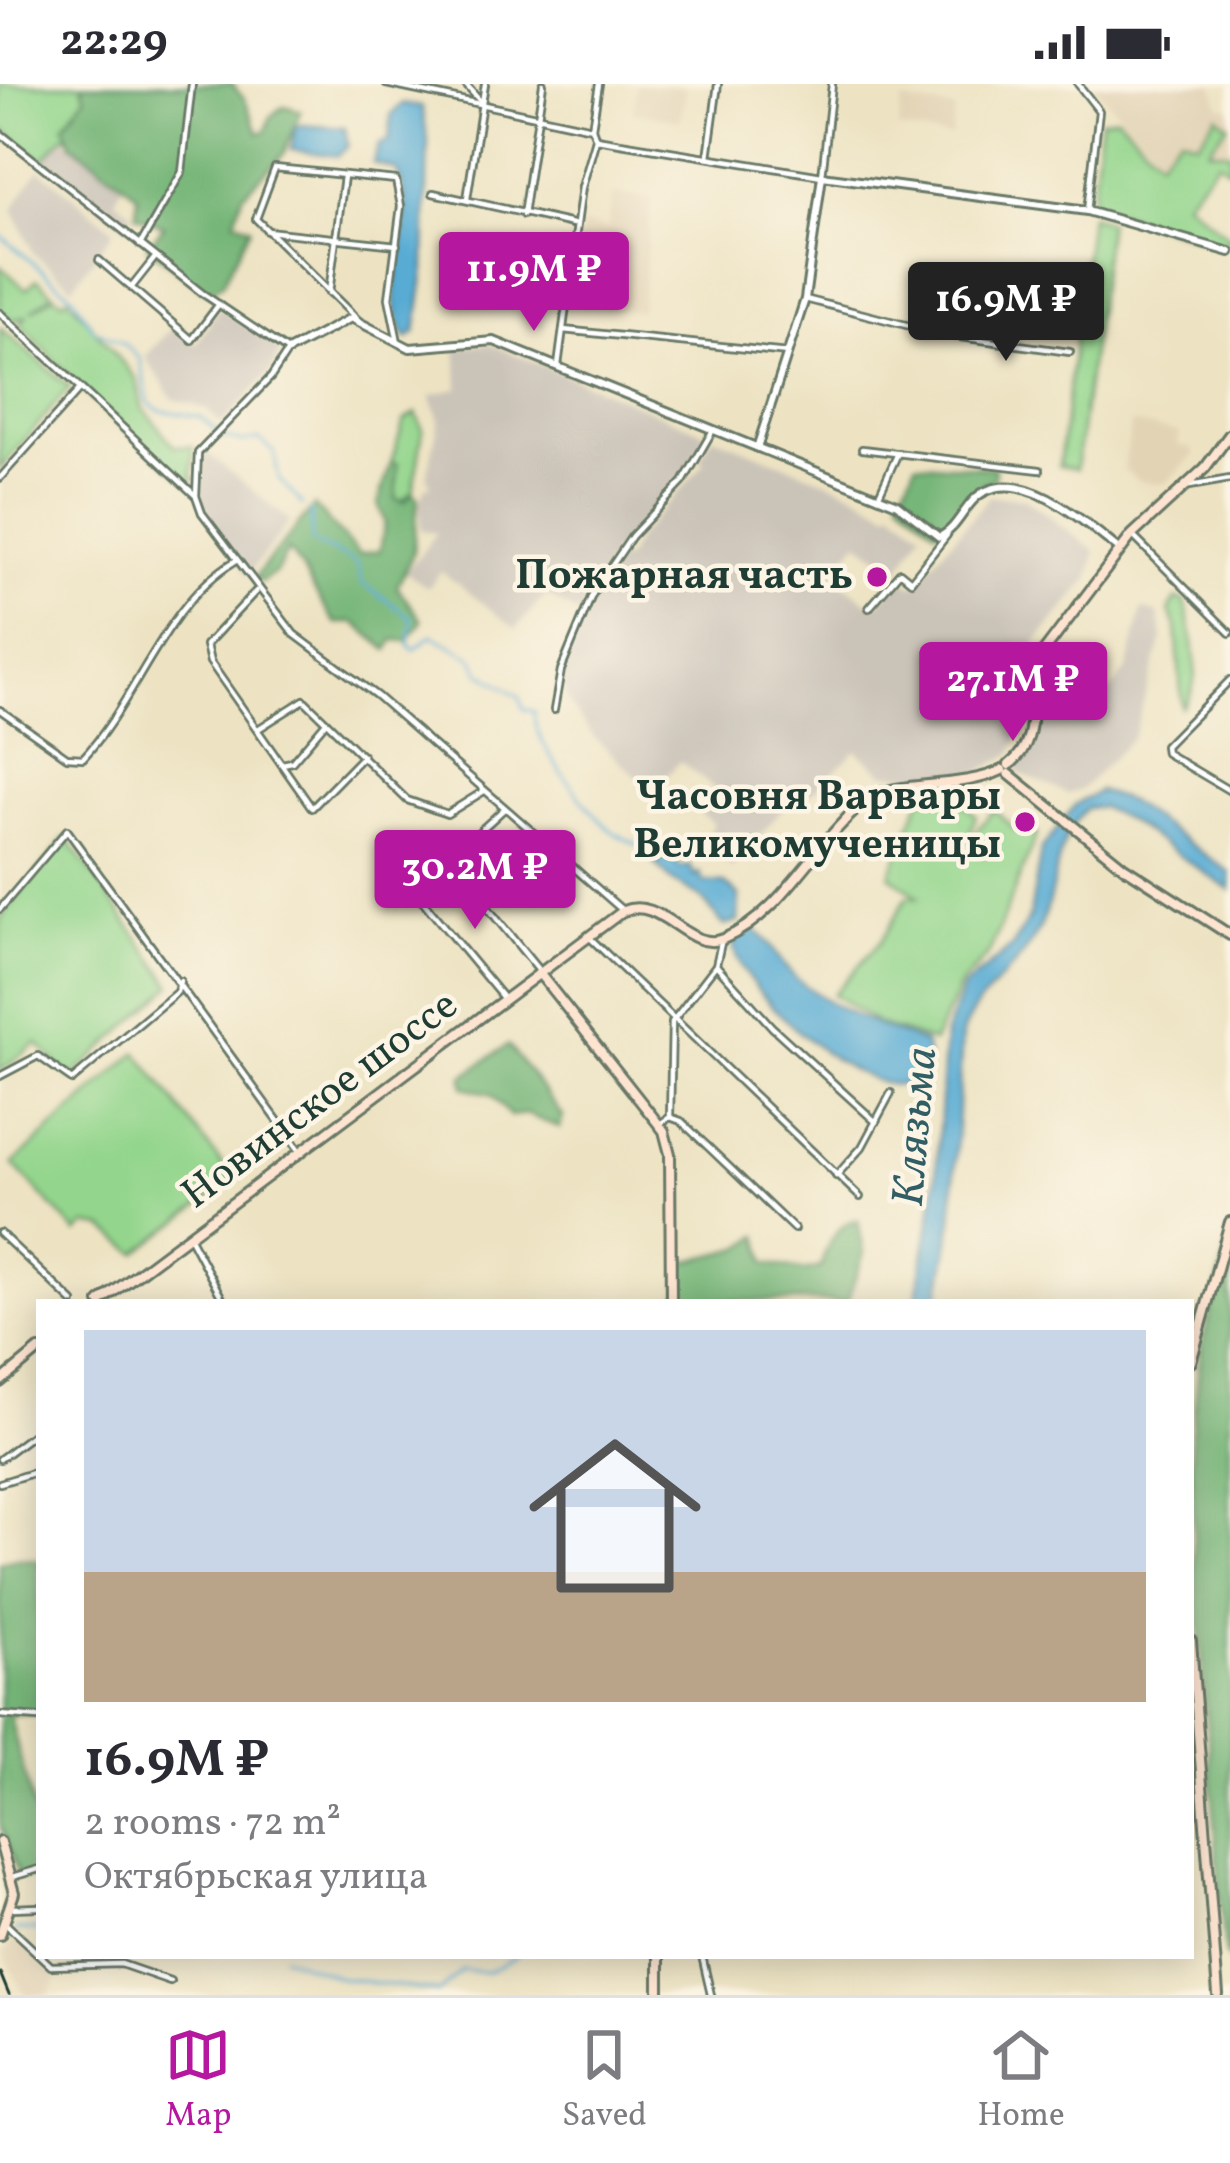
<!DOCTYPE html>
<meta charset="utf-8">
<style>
:root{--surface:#fff;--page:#f7f7f7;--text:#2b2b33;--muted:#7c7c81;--line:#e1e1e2;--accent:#b5179e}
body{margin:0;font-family:Vollkorn,serif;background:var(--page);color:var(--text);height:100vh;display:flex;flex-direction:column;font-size:45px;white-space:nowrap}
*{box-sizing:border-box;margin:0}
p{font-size:39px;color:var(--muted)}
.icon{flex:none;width:66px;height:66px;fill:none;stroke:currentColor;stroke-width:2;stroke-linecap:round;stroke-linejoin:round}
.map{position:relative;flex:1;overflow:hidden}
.side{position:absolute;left:36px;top:1215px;width:1158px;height:660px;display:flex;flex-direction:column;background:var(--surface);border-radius:0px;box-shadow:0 6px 30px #0003}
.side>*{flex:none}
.price{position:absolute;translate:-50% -102px;padding:0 27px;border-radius:12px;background:var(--accent);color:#fff;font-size:39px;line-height:78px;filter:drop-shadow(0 3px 6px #0008)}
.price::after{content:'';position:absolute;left:50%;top:72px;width:36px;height:27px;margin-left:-18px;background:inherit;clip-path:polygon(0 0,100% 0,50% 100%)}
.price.active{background:#222;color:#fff}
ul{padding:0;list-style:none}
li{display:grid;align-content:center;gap:24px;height:636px;padding:0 48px}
li span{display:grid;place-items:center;height:372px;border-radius:0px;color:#555}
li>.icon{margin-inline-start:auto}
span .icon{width:216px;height:216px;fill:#fffc;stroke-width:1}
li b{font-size:51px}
.status{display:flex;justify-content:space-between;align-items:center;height:84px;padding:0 60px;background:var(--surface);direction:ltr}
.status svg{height:33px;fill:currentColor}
.dock{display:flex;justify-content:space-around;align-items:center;height:168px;border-top:3px solid var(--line);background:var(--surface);font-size:33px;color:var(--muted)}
.dock a{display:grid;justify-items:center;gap:6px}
.dock .active{color:var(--accent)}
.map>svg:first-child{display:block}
.built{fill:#e2d3b5}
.industrial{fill:#cac3b8}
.green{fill:#93d58c;stroke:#598960;stroke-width:3}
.forest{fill:#76b678;stroke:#4a7a56;stroke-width:3}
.water{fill:#59acd4;stroke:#3c7484;stroke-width:3}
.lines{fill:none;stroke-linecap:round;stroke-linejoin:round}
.stream{stroke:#59acd4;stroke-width:3}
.minor-casing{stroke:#677766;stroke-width:10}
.tertiary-casing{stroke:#677766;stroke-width:12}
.secondary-casing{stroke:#677766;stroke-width:14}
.minor{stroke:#fff;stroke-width:4.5}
.tertiary{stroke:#fff;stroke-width:6}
.secondary{stroke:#fde4d1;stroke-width:8}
.rail{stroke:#1f3d34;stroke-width:3}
.poi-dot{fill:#b5179e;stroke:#fcf5e5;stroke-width:4.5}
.labels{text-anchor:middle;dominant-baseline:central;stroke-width:9;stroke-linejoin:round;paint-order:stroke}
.poi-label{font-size:42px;font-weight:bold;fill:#1f3d34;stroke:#fcf5e5;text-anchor:end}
.street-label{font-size:42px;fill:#1f3d34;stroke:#fcf5e5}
.water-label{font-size:45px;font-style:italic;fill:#305e64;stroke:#fcf5e5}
</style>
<div class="status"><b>22:29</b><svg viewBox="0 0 49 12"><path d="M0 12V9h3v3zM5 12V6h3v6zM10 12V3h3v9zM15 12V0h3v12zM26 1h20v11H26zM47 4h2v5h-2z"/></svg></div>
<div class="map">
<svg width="1230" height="1911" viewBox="0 0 1230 1911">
<rect width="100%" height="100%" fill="#fcf5e5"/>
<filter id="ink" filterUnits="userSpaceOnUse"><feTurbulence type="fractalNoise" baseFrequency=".00833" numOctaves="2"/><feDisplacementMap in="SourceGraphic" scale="24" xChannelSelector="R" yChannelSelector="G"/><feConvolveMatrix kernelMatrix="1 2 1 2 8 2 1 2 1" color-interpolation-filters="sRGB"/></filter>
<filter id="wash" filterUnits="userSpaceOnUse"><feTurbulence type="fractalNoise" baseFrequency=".004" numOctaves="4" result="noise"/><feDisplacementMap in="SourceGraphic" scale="48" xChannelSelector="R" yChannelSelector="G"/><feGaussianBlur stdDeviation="2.7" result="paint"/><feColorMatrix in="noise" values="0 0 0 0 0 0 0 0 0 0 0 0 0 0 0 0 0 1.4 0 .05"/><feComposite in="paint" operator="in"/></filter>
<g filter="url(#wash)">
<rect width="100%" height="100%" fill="#ede3c3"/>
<g class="built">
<path d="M637,0L685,4L681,36L633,28Z"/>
<path d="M1092,0H1213L1219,22L1230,23V68L1209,66L1180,52L1160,72Z"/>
<path d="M902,17L955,25L951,53L898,45Z"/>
<path d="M613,110L651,115L641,227L579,221L572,213L582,141L608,144Z"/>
<path d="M1131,339L1179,348L1178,361L1193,365L1194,371L1165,400L1139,397L1124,386Z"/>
<path d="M15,1853L59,1892L48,1911H25L3,1869Z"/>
</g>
<g class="industrial">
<path d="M62,54L123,99L115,116L132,128L126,144L42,77Z"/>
<path d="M39,85L114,146L73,202L34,170L13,125Z"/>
<path d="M219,224L281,265L272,286L222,340L206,325L173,315L145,273L173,242L196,261Z"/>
<path d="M490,260L706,349L688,383L612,472L580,531L546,511L516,545L441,487L428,504L406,488L437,449L421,446L420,419L426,402L431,403L427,392L439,336L430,312L459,304L456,264Z"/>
<path d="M713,352L849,406L889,428L893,425L922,447L899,486L858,457L832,490L867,518L879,519L900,494L913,502L990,412L1024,414L1095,467L1090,493L1026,571L1024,643L1011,670L967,695L883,689L856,666L814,707L781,727L732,785L704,757L714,739L699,729L716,706L680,677L664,695L637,693L594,653L567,617L562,590L569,570L597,507L617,476H626L637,454L705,379L700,375Z"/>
<path d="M205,367L290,437L247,492L200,419Z"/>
<path d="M1142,525L1158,530L1163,553L1133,653L1082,705L1068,710L1015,687L1035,649L1037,598L1092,613L1095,603L1111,606L1127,586Z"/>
</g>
<g class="green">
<path d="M0,0H101L79,46L62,54L42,77L0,43Z"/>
<path d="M1217,31L1228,41L1208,65L1230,68V86L1218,77L1185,117L1230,154L1223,162L1091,120L1101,35L1117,32L1159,75L1180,52L1198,58Z"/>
<path d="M1090,131L1108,138L1076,385L1059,382Z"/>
<path d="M0,182L26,205L37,195L53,209L32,227L55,211L62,217L68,213L137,296L142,323L174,362L193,363L192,403L106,329L20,240L27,231L13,237L0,227Z"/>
<path d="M0,244L70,303L0,385Z"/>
<path d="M416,329L423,346L413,408L400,418L393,409L398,381L391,379L404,337Z"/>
<path d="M1176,515L1185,517C1191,547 1206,600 1182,623L1176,542L1169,527Z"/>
<path d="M922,712L958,715L976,732L966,759L994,726L1014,745L1037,750L989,870L961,900L933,958L878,940L833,910L881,857L907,813H918L890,791Z"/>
<path d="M66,753L172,901L71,994L37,959L0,987V835Z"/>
<path d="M137,968L234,1096L137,1169L104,1144L86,1141L77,1149L13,1080Z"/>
</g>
<g class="forest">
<path d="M82,0H231L244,14L259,49L266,47L271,32L284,22L301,27L283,71L243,110L235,136L251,143L223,199L209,208L201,204L147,163L164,142L136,131L138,111L72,60L64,41L85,13Z"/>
<path d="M391,379L398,380L396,415L404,418L413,408L418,414L413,469L397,503L422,537L407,557L394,556L388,566L355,539H336C316,516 309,490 288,466L277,487L261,498L254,494L314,422L359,470L380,467L385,438L378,420Z"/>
<path d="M916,379L995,384L994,395C967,402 961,436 936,446L900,414Z"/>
<path d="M508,961L563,1032L560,1044L526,1030L510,1032L491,1010L464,1003L463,992Z"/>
<path d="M858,1136L864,1169L847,1218L680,1216L681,1179L741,1164L759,1152L766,1179L805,1187L821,1183C824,1166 838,1137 858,1136Z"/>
<path d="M1230,1152V1875L1225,1871L1194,1473L1191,1354L1201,1265Z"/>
<path d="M18,1474L39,1476V1630H9L39,1746V1793H20L0,1741V1478Z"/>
</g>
<g class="water">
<path d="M402,20L422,23L428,56L425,186L416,248L407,254C373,210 425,136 396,86L373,79L379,61L389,56L391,31Z"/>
<path d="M301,41L345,44L348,61L338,72L291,66L296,43Z"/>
<path d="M1099,707L1127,716L1230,788V806L1127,736L1100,723L1087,724C1049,760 1060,811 1035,853C1014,890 976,910 962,950L952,1141L938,1218H916L935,1107L945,950L956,921L964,903L1013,862L1030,831L1041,766L1075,721Z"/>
<path d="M654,758L660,778L675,769L678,783L691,782L694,793L700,789L703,798L725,799L739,811L738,838L724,841L700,813L671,796L645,769Z"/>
<path d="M751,843C772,856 777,877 795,893C832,926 879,942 924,959C928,969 928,975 924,986C897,1046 736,911 733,858Z"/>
</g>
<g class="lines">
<g class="stream">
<path d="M0,151L74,213L92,244L123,259L140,275L148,318L158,326L201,333L217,347"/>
<path d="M221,352L242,358L259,355L274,368L279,395L302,420"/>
<path d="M311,427L312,458L357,479L362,499L412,534L409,562L414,566L432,551L473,574L480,588L520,613L523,625L534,627C531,656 589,728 612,747C622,755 635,757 645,766"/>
<path d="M16,1846H39"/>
<path d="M283,1872L341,1894L439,1908L462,1886L488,1888L517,1872"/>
</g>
</g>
</g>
<g filter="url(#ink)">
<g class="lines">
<g class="minor-casing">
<g id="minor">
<path d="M386,0L592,44"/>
<path d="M465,0L481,18"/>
<path d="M1078,0L1099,27L1087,127"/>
<path d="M0,49L202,209L288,267L271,293L198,369L196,412L202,429L294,550L377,612L621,825"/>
<path d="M596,55L822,92L832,0"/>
<path d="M708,73L718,0"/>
<path d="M433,109L573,140"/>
<path d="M467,115L485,0"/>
<path d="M523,131L543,0"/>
<path d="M267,147L397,161"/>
<path d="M140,161L182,88L192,0"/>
<path d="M99,176L192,256L219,220"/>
<path d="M131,204L154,175"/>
<path d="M329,209L344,92"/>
<path d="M805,215L945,251L1070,268"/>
<path d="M0,229L196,412"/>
<path d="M358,236L256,135L275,84L396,96L401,122L389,214L398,258"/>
<path d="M563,246L788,269"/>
<path d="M558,282L582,103L596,55L592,44L599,0"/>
<path d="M862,365L1040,386"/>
<path d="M0,394L80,305"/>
<path d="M1184,403L1230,395"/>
<path d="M878,413L898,369"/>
<path d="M1132,451L1230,549"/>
<path d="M256,507L206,561L210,578L312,724L363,672"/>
<path d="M869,524L900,488L911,497L947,451"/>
<path d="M1230,596L1165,662L1166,669L1230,707"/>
<path d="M0,626L67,673L83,674C138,615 163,521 235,477"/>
<path d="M554,626L561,586L592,511L632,452L683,398L713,346"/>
<path d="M258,645L304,616L407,716L447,730L484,707"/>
<path d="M282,680L292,678L326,638"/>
<path d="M449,776L540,888"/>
<path d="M384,784L411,810L504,725"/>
<path d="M416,809L504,915"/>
<path d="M0,825L67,746L302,1070"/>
<path d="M588,852L860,1113"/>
<path d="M722,855L716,881L772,943L876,1038"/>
<path d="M0,992L38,972L72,996L177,908L180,897"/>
<path d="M670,1033L672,938L716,881"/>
<path d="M661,1039L670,1033L681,1037L794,1145"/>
<path d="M836,1092L862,1063L891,1009"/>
<path d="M0,1149L73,1218"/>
<path d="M190,1154L224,1218"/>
<path d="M0,1375L39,1346"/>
<path d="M0,1399L39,1387"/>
<path d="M0,1631L39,1634"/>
<path d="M12,1793L39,1785"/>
<path d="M12,1824L39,1823"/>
<path d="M6,1840L51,1882L121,1880L170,1897"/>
<path d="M702,1872L711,1911"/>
</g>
</g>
<g class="tertiary-casing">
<g id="tertiary">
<path d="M288,267L351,234L410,264L494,257L897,420L939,453C960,444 965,416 986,407C1029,386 1089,442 1120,466"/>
<path d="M757,364L805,215L822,92L1087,127L1230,168"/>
</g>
</g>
<g class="secondary-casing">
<g id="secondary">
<path d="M1009,681C1047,651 1021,607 1042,570L1132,451L1205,384L1230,350"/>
<path d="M1009,690L1124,783L1230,851"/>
<path d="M539,889L664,1047L670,1070L671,1218"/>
<path d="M100,1218L623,827C662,811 687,869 723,855C784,830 819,751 869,715C894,696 961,706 1002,686"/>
<path d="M1191,1278L1230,1138"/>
<path d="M0,1298L39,1266"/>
<path d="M1191,1557L1218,1911"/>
<path d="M0,1758L14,1809L0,1851"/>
<path d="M659,1911V1872"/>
</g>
</g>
<use href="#minor" class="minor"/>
<use href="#tertiary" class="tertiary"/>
<use href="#secondary" class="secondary"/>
<path class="rail" d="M0,1889L9,1911"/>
</g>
</g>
<g class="poi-dot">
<circle cx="877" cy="493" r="12"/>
<circle cx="1025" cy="738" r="12"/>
</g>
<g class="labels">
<g class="poi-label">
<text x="853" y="493">Пожарная часть</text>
<text x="1001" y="714">Часовня Варвары<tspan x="1001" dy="48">Великомученицы</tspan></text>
</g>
<g class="street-label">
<text transform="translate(321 1017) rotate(-37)">Новинское шоссе</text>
</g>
<g class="water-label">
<text transform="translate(917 1043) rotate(-85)">Клязьма</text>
</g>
</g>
</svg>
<b class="price" style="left:534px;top:250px">11.9M ₽</b>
<b class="price active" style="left:1006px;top:280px">16.9M ₽</b>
<b class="price" style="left:1013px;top:660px">27.1M ₽</b>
<b class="price" style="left:475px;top:848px">30.2M ₽</b>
<section class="side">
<ul>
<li><span style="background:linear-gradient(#c9d6e8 65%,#b9a48a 0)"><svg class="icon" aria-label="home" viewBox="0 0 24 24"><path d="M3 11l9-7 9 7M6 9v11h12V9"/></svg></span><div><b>16.9M ₽</b><p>2 rooms · 72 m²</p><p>Октябрьская улица</p></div></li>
</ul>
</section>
</div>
<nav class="dock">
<a class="active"><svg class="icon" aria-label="map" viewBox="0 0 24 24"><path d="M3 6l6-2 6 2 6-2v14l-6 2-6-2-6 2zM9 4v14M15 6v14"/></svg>Map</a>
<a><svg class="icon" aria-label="saved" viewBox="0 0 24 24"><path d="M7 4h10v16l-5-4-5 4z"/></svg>Saved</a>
<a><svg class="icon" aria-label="home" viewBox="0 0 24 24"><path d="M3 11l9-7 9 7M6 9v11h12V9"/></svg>Home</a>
</nav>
